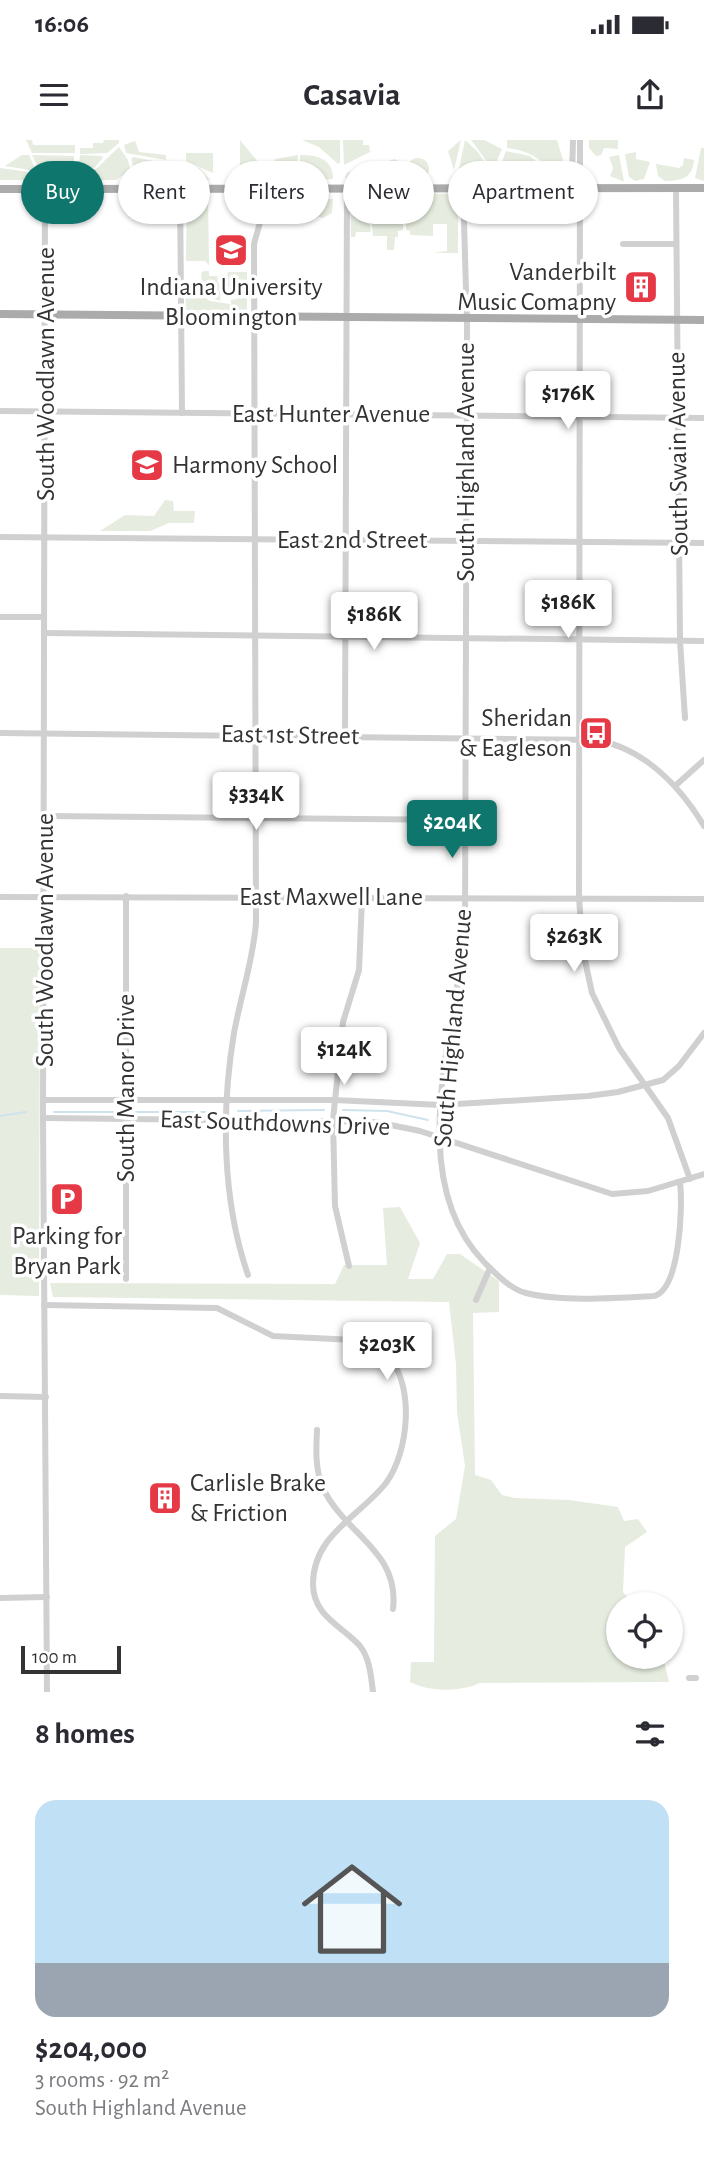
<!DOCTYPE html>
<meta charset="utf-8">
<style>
:root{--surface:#fff;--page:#f2f2f3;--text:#2b2b33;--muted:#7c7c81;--accent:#0f766e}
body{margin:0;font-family:"Alegreya Sans",sans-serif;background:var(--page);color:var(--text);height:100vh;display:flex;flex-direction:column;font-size:26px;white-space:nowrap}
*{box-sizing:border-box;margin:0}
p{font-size:23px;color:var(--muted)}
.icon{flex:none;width:38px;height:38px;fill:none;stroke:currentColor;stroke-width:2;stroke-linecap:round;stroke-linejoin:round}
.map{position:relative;height:1552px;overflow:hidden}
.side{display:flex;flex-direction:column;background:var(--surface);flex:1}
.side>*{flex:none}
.banner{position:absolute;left:21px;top:21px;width:663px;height:63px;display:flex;gap:14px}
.tools{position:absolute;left:606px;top:1452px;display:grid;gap:14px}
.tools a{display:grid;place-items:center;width:77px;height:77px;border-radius:50%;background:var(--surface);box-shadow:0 2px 5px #0004;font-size:35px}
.scale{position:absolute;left:21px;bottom:18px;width:100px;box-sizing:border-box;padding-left:7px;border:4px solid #333;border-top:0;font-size:19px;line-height:24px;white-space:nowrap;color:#333;-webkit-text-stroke:5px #fff;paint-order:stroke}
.price{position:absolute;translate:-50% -60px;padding:0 16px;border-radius:7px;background:#fff;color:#222;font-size:23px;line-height:46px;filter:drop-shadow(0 2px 4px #0008)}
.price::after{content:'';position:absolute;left:50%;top:42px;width:21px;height:16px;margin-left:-10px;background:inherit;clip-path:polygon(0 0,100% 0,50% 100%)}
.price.selected{background:var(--accent);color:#fff}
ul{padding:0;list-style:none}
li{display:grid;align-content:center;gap:14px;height:371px;padding:0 35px}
li span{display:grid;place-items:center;height:217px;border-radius:21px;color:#555}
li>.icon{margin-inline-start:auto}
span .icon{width:126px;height:126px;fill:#fffc;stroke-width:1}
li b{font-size:30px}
h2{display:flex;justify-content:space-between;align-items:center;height:84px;padding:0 35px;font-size:30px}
.chip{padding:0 24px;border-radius:32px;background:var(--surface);box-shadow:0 2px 5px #0004;font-size:24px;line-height:63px}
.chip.selected{background:var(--accent);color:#fff}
.status{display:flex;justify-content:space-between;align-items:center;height:49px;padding:0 35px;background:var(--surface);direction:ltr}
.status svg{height:19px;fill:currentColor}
header{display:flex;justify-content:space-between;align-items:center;height:91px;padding:0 35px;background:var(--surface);font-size:32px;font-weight:600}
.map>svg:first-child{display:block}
.green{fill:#e6ecdf}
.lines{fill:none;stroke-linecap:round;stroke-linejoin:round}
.stream{stroke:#cfe2ee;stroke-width:2}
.minor{stroke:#d0d0d0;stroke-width:6}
.major{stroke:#ababab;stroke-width:8}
.labels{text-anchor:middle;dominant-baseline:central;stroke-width:7;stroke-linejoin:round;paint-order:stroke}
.poi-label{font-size:26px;fill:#333;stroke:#fff;text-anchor:end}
.street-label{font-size:26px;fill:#333;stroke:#fff}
</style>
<div class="status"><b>16:06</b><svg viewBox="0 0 49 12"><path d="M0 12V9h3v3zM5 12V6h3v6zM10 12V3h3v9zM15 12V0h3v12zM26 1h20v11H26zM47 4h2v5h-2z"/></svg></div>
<header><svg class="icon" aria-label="menu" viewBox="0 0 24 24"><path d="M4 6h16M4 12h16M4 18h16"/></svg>Casavia<svg class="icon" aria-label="share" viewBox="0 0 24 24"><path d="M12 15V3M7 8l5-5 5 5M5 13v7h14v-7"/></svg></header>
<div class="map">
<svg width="704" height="1552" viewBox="0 0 704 1552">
<rect width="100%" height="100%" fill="#fff"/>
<g class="green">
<path d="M26,0H32L33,5H75V13H32Z"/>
<path d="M104,0H119V3L107,13L80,14V8H93V3H103Z"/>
<path d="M240,0L258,22L255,42H249L253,36L252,27L240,29Z"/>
<path d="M302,0H340V22L338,24L319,7Z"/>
<path d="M343,0H363V5H369L370,12L344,25Z"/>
<path d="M461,0L454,30L448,11Z"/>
<path d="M465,0L478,12L493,36L484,32L479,38H461L459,29Z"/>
<path d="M471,0H484L502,9L493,30Z"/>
<path d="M507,0H557L566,30L555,35C541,19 528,10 507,8Z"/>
<path d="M589,0H618V9L604,8L601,15L596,16L589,8Z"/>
<path d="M135,1L139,12L166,15V20L126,13L124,5Z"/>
<path d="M119,7L128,20L130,30L116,40H78L97,28Z"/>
<path d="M701,8H704V41L695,38Z"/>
<path d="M506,11L530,16L551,34L496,38Z"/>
<path d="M636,12V19L650,22L644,39L635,41L629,37L625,14Z"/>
<path d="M186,13H213V33L186,21Z"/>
<path d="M22,15H29L36,31L5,26Z"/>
<path d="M32,15L74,16V40H44Z"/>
<path d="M80,15L102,16L103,18L95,27L78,36Z"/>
<path d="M298,15L297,41L273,42L272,26L275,19Z"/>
<path d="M300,15C316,15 333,18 333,39L300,41Z"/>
<path d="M619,15L624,41H622L610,36L613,28L609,17Z"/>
<path d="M134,17L158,22L136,34L131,19Z"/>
<path d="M684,18L694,20C693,38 681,41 665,41L658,36L656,24L679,28L683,25Z"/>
<circle cx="418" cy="29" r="11"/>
<path d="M395,19L405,27L402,35L396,39L345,38L347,33Z"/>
<path d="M185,23L199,28L210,40L178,37V26Z"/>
<path d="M159,25L174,37L144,39L142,33Z"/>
<path d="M0,28L37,33L41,40H0Z"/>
<path d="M365,53L371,92H356L355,97H351L350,55Z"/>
<path d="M368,53H404L403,90L398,91V97H395L394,110H387V96H373Z"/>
<path d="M406,53L458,54V113H433L447,111V84H433V96L410,95V91L406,90Z"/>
<path d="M187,58H208L209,125L205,121H186Z"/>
<path d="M310,59H333L332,73L323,78L312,75Z"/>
<path d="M204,131H209V136H217L218,143H225L228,132H247V171H231V160L237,159V147H221L220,161L203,154L201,133Z"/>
<path d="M185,145L210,161L230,164V171L186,170Z"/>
<path d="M165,360L173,361L174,371H195L194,383H169L150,391H100L125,375L154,376Z"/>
<path d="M0,808H40L39,1156L0,1155Z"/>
<path d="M400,1067L420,1103L408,1139H433L447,1114H460L499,1141V1172L473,1173L475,1335L491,1340L502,1355L515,1358L569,1360L618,1367L624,1381L638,1379L647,1392L625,1407L623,1452L634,1465H618V1517H663L669,1542L480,1543C460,1552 429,1552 410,1542L411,1522H434L435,1396L456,1379L465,1326L457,1272L456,1224L449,1162L53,1157L50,1143L335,1144L344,1125H387L383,1068Z"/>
</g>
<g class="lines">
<g class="stream">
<path d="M343,970L387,971L428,980"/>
<path d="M238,971L324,970"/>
<path d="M54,972H117"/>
<path d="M136,972H219"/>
<path d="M0,976L26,972"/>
</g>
<g class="minor">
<path d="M573,0L572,37L578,49"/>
<path d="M580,0L579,758L583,811L592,853L619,908L668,978L690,1039"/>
<path d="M463,48L467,183L465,794C454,894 404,1039 484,1122C495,1133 510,1149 526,1153C561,1162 617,1158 654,1156C680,1150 683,1065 680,1043"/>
<path d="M45,49L43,978L47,1552"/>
<path d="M180,49L182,273"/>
<path d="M676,49L680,501L685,578"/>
<path d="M623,104H676"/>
<path d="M0,271L704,278"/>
<path d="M0,397L704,403"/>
<path d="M0,477H44"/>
<path d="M45,493L704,501"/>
<path d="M0,593L598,600C645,610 680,646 704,686"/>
<path d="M345,595L347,48"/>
<path d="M675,646L704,620"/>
<path d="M45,676L466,680"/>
<path d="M0,757L704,759"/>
<path d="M44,960H334L441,965L588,956L618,952L663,940L679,926L704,893"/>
<path d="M43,978L376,982L420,991L612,1054L648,1051L704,1034"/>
<path d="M349,1126L335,1066L333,980L343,882L359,830L362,759"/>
<path d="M248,1135C222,1060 221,971 234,893C241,855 253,821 256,783L254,104L264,68V49"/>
<path d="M126,1139V756"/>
<path d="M476,1160L490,1128"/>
<path d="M44,1165L217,1168L273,1196L354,1200C366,1203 379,1207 388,1216C415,1245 409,1312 386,1343C359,1377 313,1395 313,1444C313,1476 342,1486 360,1506C370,1519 371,1536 373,1552"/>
<path d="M0,1256L46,1257"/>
<path d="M317,1290C316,1309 315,1330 323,1348C345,1395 400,1411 393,1469"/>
<path d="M0,1458L47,1457"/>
<path d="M689,1538H696"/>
</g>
<g class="major">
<path d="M0,49L704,48"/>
<path d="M0,174L704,180"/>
</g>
</g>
<defs>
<g id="university-square" transform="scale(1.75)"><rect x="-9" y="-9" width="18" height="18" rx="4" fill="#e63946" stroke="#fff"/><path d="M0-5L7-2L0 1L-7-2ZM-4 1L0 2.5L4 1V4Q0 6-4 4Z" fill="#fff"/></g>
<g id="building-square" transform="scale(1.75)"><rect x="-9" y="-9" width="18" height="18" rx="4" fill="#e63946" stroke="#fff"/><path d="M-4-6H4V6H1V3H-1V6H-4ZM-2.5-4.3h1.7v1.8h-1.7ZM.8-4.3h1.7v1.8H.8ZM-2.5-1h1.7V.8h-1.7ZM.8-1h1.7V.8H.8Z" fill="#fff"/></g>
<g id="school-square" transform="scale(1.75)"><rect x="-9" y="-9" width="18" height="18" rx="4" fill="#e63946" stroke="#fff"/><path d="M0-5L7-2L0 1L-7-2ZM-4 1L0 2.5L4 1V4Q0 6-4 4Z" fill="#fff"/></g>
<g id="bus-square" transform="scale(1.75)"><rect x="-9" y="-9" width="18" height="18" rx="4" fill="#e63946" stroke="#fff"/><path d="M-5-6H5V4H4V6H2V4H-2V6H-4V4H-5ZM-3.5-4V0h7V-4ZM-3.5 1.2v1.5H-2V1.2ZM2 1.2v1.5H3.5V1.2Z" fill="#fff"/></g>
<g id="parking-square" transform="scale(1.75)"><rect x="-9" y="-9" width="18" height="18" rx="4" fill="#e63946" stroke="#fff"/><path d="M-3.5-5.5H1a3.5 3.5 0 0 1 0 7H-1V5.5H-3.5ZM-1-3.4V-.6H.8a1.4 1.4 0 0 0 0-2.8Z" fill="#fff"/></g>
</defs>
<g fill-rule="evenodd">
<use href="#university-square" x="231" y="110"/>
<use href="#building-square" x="641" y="147"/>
<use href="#school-square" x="147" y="325"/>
<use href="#bus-square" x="596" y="593"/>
<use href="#parking-square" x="67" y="1059"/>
<use href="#building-square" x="165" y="1358"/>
</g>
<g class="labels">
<g class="poi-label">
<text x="616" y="132">Vanderbilt<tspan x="616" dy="30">Music Comapny</tspan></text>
<text x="231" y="147" text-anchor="middle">Indiana University<tspan x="231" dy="30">Bloomington</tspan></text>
<text x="172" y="325" text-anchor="start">Harmony School</text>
<text x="572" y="578">Sheridan<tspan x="572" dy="30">&amp; Eagleson</tspan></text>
<text x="67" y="1096" text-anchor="middle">Parking for<tspan x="67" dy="30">Bryan Park</tspan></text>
<text x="190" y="1343" text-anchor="start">Carlisle Brake<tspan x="190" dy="30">&amp; Friction</tspan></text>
</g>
<g class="street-label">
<text transform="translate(46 234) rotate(-90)">South Woodlawn Avenue</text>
<text x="331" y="274">East Hunter Avenue</text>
<text transform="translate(678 314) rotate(-91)">South Swain Avenue</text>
<text transform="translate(466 322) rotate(-90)">South Highland Avenue</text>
<text x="352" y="400">East 2nd Street</text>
<text transform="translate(290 595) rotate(1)">East 1st Street</text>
<text x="331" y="757">East Maxwell Lane</text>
<text transform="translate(45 800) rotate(-90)">South Woodlawn Avenue</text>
<text transform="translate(453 888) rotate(-85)">South Highland Avenue</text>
<text transform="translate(126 948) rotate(-90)">South Manor Drive</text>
<text transform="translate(275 983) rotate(2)">East Southdowns Drive</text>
</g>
</g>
</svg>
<div class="tools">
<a><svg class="icon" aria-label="locate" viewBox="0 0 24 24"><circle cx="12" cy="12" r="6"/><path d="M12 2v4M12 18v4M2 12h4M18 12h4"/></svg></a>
</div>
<div class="scale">100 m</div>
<b class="price" style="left:568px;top:291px">$176K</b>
<b class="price" style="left:568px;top:500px">$186K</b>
<b class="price" style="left:374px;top:512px">$186K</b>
<b class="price" style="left:256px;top:692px">$334K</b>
<b class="price selected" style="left:452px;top:720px">$204K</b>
<b class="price" style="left:574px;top:834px">$263K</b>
<b class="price" style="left:344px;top:947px">$124K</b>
<b class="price" style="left:387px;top:1242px">$203K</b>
<div class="banner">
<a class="chip selected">Buy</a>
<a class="chip">Rent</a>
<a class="chip">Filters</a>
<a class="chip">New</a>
<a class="chip">Apartment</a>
</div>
</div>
<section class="side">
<h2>8 homes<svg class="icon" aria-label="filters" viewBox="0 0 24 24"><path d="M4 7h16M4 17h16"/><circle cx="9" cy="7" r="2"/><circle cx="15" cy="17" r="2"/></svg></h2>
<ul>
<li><span style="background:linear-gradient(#bfe0f5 75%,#9aa5b1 0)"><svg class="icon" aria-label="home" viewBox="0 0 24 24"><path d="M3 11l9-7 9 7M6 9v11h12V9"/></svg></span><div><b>$204,000</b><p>3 rooms · 92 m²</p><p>South Highland Avenue</p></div></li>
</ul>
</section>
